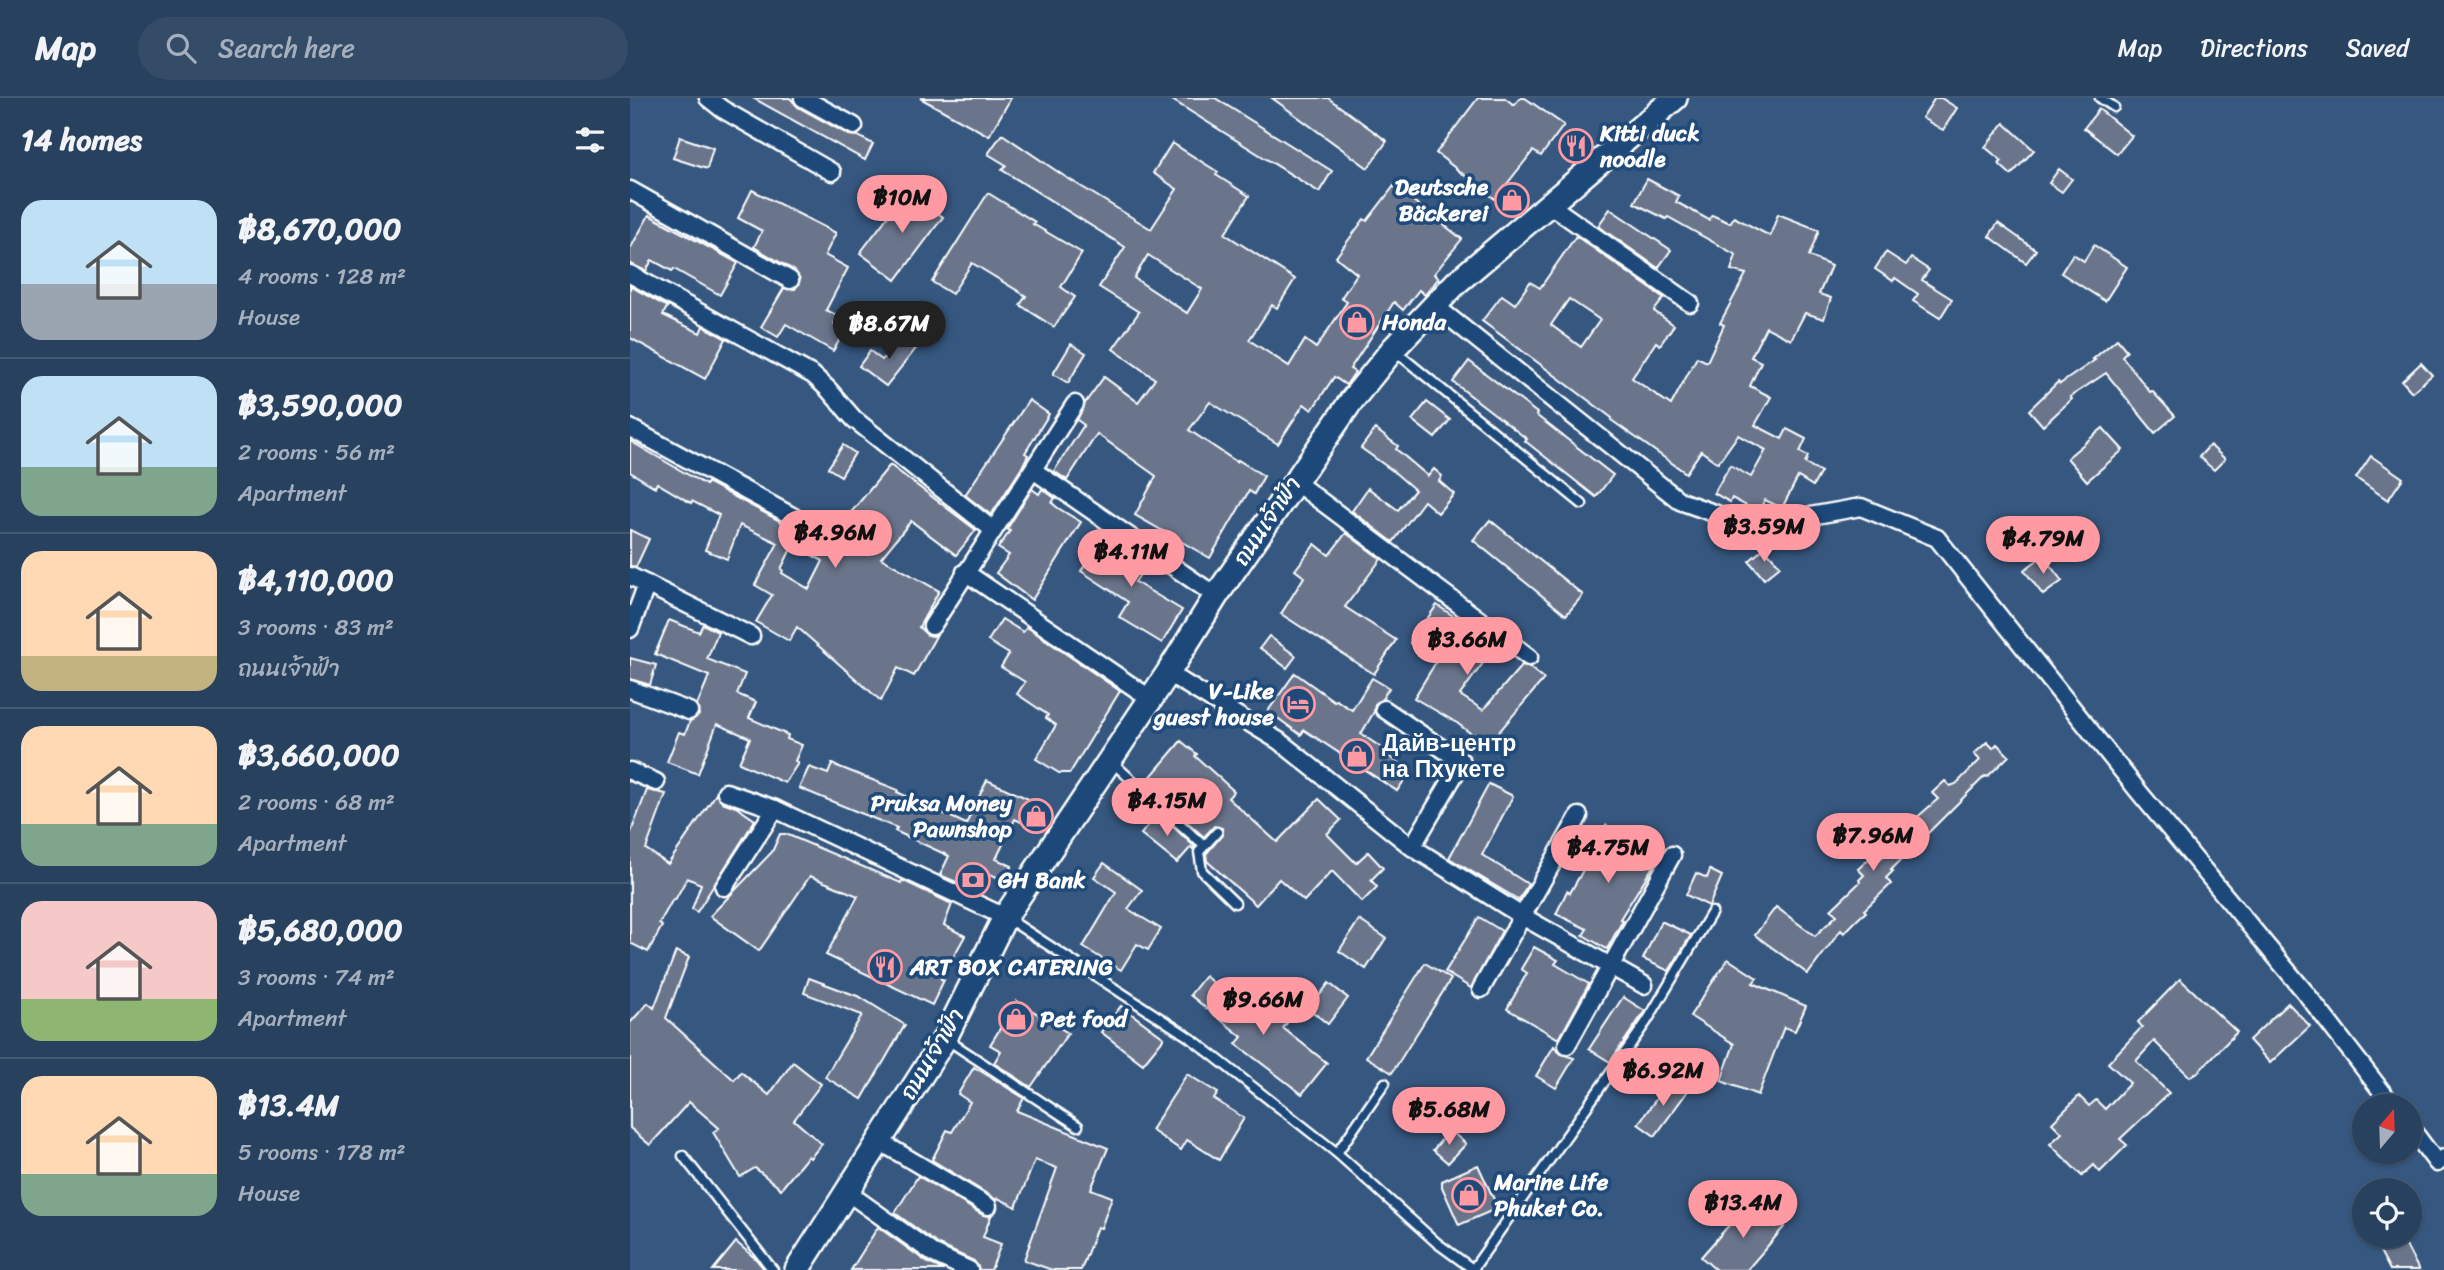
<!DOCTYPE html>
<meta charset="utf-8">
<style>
:root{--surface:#28415f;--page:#344c68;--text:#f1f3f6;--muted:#a5afbd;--line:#445a74;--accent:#ff9aa2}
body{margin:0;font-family:Sriracha,"Playpen Sans Thai",sans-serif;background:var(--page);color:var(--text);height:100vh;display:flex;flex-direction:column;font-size:26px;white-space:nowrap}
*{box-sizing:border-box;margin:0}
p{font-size:23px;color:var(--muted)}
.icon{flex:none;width:38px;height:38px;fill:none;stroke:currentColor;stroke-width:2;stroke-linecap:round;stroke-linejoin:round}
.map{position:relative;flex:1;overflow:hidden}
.sheet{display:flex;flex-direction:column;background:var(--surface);width:630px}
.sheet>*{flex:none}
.needle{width:46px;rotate:19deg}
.controls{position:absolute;left:1722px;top:996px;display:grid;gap:14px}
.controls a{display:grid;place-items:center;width:70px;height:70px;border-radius:50%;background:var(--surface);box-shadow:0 2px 5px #0004,0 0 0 2px var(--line);font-size:35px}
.price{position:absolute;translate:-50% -60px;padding:0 16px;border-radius:24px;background:var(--accent);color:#111;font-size:23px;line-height:46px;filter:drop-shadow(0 2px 4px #0008)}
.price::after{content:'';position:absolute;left:50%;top:42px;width:21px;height:16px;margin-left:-10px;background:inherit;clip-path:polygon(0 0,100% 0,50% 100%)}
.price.active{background:#222;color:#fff}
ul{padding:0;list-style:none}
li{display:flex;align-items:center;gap:21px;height:175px;padding:0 21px}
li+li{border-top:2px solid var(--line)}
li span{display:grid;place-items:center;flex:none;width:196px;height:140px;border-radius:21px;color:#555}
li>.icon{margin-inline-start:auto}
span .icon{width:84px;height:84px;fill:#fffc;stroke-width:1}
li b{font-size:30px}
h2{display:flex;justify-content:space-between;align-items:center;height:84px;padding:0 21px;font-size:30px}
header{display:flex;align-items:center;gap:42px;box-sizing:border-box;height:98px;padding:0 35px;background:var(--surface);border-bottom:2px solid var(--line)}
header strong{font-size:33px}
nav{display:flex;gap:38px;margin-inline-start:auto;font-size:24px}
.search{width:490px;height:63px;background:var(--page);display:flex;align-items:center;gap:18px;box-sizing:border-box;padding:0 24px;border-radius:38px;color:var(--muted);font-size:26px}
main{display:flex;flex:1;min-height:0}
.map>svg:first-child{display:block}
.building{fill:#6b748c;stroke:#fff;stroke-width:2;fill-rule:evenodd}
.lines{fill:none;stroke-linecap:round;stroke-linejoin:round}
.service-casing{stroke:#fff;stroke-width:13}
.minor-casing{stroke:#fff;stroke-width:21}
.secondary-casing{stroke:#fff;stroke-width:28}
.service{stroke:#1f4a7a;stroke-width:8}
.minor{stroke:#1f4a7a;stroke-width:16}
.secondary{stroke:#1f4a7a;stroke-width:23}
.labels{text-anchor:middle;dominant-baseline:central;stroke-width:7;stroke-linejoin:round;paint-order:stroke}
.poi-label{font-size:23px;font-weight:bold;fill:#fff;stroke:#1f4a7a;text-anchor:start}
.street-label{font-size:23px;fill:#fff;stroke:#1f4a7a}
</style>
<header>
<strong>Map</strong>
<div class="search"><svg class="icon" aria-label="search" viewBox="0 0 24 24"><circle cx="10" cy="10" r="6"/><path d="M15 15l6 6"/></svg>Search here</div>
<nav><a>Map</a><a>Directions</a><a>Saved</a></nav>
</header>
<main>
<section class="sheet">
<h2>14 homes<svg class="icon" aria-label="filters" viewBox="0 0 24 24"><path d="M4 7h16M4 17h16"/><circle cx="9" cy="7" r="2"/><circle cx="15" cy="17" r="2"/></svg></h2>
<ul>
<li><span style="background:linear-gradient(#bfe0f5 60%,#9aa5b1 0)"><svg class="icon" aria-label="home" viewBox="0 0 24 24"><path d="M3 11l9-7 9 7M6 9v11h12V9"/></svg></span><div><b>฿8,670,000</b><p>4 rooms · 128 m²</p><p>House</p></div></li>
<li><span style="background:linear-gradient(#bfe0f5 65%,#7fa58c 0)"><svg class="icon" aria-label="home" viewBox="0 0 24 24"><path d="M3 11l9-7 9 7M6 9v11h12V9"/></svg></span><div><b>฿3,590,000</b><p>2 rooms · 56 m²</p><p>Apartment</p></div></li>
<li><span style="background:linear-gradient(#ffd9b3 75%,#c2b280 0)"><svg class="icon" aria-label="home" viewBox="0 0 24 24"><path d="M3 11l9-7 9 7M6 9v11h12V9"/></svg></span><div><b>฿4,110,000</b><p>3 rooms · 83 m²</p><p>ถนนเจ้าฟ้า</p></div></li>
<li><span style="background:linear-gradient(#ffd9b3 70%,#7fa58c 0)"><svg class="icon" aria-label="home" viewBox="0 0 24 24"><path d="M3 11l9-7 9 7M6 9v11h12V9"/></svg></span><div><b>฿3,660,000</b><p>2 rooms · 68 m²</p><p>Apartment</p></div></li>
<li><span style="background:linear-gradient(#f6c9c9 70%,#8fb573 0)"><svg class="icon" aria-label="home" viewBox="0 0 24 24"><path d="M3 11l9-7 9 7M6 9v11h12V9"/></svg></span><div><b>฿5,680,000</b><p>3 rooms · 74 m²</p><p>Apartment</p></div></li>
<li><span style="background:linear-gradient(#ffd9b3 70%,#7fa58c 0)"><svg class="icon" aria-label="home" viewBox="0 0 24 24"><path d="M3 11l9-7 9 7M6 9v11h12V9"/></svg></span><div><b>฿13.4M</b><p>5 rooms · 178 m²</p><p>House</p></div></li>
</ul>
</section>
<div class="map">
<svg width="1814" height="1172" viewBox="0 0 1814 1172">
<rect width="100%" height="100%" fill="#36577f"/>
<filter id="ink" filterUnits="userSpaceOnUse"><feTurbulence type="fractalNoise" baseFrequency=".0143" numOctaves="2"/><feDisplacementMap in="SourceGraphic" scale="14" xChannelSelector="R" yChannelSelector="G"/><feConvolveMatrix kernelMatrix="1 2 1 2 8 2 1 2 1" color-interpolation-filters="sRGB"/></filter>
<g filter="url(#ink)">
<g class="building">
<path d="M123,0H160L168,9L219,37L228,38L243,46L235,62Z"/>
<path d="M290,0H381L359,38Z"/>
<path d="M539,0H585L702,73L689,94Z"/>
<path d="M642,0H698L757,43L738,70Z"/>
<path d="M848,0H875L884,7L890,0H895L934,27L911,58L903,53L865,101L806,55Z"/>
<path d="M1305,0H1311L1327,10L1313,32L1292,20Z"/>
<path d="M1469,11L1502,38L1487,56L1454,30Z"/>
<path d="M1374,25L1404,52L1381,77L1369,66L1372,63L1355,49Z"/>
<path d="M372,36L434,78L521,131L547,91L523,75L542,45L588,74L586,77L619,98L595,136L665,181L647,210L642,207L619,242L659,268L675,242L686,250L717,204L711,200L727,176L706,159L734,121L737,123L764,88L832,141L804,176L809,180L795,197L789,192L773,212L764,204L720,271L725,274L716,287L704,279L682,312L674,306L648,346L580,304L559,332L607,364L608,362L634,378L624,396L619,393L580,460L505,417L526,378L467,336L437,382L424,373L454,327L447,322L455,305L474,279L508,304L525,281L483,251L509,214L469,189L495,149L372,72L376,67L358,56ZM518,157L572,191L557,215L504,180Z"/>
<path d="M50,39L83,50L77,71L43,60Z"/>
<path d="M1429,71L1442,81L1432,94L1419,85Z"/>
<path d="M1017,81L1049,98L1046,104L1079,122L1082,117L1100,125L1104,119L1140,138L1148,116L1189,132L1179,158L1201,168L1189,196L1201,200L1194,221L1175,215L1161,242L1136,229L1121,259L1131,264L1120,288L1141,299L1125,327L1152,341L1157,331L1176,341L1170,354L1178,358L1175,365L1191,374L1183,388L1168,379L1152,410L1135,402L1129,412H1124L1102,400L1100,404L1084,395L1100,367L1121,379L1136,352L1108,337L1088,365L1071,353L1056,375L981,322L982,320L852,223L872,197L885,206L900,184L910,190L946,138L1034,200L1024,213L1044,227L1030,247L1026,244L1002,280L1041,307L1067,259L1077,264L1094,227L1090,225L1116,176L1101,172L1106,157L1038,119L1036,121L1004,105ZM939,201L970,222L951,249L921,227Z"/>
<path d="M122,92L206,135L195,157L218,170L196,212L208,218L204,226L215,233L203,253L156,226L148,239L131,229L154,190L165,191L170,181L165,173L124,149L132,133L108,120Z"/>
<path d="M278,92L313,119L266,182L230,155Z"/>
<path d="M358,95L405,124L403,126L452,155L431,189L445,199L424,229L390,207L396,198L342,165L322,196L302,184Z"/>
<path d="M980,111L1041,152L1028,170L968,128Z"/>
<path d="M19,117L108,165L90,197L44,171L42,173L22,162L16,173L0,166V151Z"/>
<path d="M1368,125L1406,152L1396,165L1359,138Z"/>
<path d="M1464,147L1497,169L1475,203L1431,175L1443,156L1454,163Z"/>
<path d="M1256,154L1276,167L1281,160L1299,172L1292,182L1322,201L1310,220L1283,203L1288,196L1265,180L1263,183L1245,171Z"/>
<path d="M0,188L37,209L33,217L70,235L73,228L96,241L75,281L0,240Z"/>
<path d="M274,236L288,248L256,288L229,268L240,253L252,262Z"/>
<path d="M1487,241L1497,253L1492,258L1520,294L1522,293L1545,318L1525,335L1476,275L1440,299L1442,301L1413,328L1399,312L1428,284L1430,286L1465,262L1463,261Z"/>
<path d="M441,246L456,255L438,285L423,276Z"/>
<path d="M839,263L907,315L906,317L983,377L966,399L895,343L897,341L823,284Z"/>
<path d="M1791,265L1802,277L1782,294L1772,283Z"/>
<path d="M399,302L419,316L395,355L398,357L391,371L361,417L335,397Z"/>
<path d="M797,304L820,322L805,340L782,322Z"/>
<path d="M1473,330L1493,352L1457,383L1437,360Z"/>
<path d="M745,331L768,348L766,351L798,378L804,371L812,378L809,383L824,396L808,415L794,403L763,444L722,413L738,390L768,412L785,392L763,373L731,350Z"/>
<path d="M0,343L76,387L77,384L159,428L165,429L171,426L200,440L206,428L209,429L260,367L346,432L326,457L281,423L251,460L309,493L289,529L297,537L306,538L284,578L268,570L251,603L167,529L159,543L126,524L142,497L125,487L148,445L110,427L97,461L75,452L89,417L62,403L61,405L27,385L25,389L0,374ZM163,447L193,463L179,491L152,475L153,472L151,471Z"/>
<path d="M213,347L225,355L211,378L198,370Z"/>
<path d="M1580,347L1595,361L1584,372L1569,359Z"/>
<path d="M1741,358L1773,380L1758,402L1726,380Z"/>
<path d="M402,391L409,396L412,391L425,400L422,405L428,410L451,424L402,502L366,475L379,457L368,450L380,433L377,431Z"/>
<path d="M860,422L953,497L936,517L843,442Z"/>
<path d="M0,432L19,441L6,469L0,468Z"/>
<path d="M716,435L751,461L715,509L766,542L744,576L651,516L674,479L665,472L685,446L699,457Z"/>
<path d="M475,438L517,466L505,484L552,512L532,545L489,519L498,504L451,473Z"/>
<path d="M1134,450L1150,468L1134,481L1119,463Z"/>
<path d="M1413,458L1432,483L1413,497L1394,472Z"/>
<path d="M807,507L866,547L830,597L853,612L892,567L899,569L914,581L857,648L827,625L784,600L806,564L780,545Z"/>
<path d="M372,521L393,534L397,529L490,593L440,675H429L406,661L426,627L416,620L418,617L387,596L395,584L371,569L379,556L358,543Z"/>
<path d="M39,522L69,534L73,526L88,534L77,561L115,576L107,596L126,604L119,620L158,637L157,641L172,647L165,663L168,665L155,685L109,665L120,640L87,626L68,676L37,664L49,634L55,636L60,623L69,617L67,607L79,578L25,556Z"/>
<path d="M639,538L666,558L657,570L630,550Z"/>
<path d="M0,560L26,567L20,587L0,581Z"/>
<path d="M665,575L704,603L706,602L722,612L742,580L759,590L752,601L745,606L744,614L731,636L755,652L753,655L781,672L767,693L674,632L671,637L638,613Z"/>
<path d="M551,643L567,656L565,658L604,693L598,700L647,744L689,701L711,722L697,736L726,765L738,754L753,770L741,782L747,789L732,804L702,773L674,803L649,781L626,807L577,763L576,756L593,736L592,730L584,728L574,739L536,705L539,701L518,682Z"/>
<path d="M1357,644L1363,650L1367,646L1379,658L1357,679L1355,678L1261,772L1263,773L1256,780L1261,786L1234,812L1236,814L1229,820L1214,835L1211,832L1178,876L1125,837L1146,809L1185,838L1207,817L1201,812L1230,784L1229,782L1234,777L1228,771L1241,759L1246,765L1268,744L1266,742L1272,737L1266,731L1279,719L1283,723L1308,701L1302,695L1315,683L1320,688L1326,686L1350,662L1344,656Z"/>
<path d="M202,666L268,692L267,694L336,726L357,682L418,710L408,732L385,721L366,761L382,768L375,783L356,774L347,793L310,777L319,758L265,733L267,730L169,690L179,669L198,676Z"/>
<path d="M859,686L883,698L852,757L898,786L889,802L819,760Z"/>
<path d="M17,692L36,696L16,751L38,766L86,696L92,704L106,709L125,722L67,814L62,811L71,786L57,780L45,802L43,801L29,826L32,828L18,854L0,845V737Z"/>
<path d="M528,715L565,749L563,751L561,749L547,765L511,736Z"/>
<path d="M976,727L1004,743L1006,740L1032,754L990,821L993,822L977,851L953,837L957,831L926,816L937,793L940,795L965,751L962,750Z"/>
<path d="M150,736H156L271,785L272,782L322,806L314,827L335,838L311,881L314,882L302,907L196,857L228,798L180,778L129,853L80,818L142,754Z"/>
<path d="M474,765L512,792L498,811L531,831L518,852L507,846L491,872L453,849L486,794L464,779Z"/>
<path d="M1080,772L1092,778L1079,808L1056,797L1066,775L1077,780Z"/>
<path d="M849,819L872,833L841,890L815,874Z"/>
<path d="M729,822L756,840L736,871L709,853Z"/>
<path d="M1031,823L1061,837L1039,873L1013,861Z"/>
<path d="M904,849L928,862L925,866L959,886L929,941L877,911L897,875L891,871Z"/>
<path d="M46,853L59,859L36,920L104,982L111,974L139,997L163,964L191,986L164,1022L192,1046L180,1060L178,1058L151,1091L125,1070L110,1079L83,1034L89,1030L59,1004L20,1047L0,1030V925L18,905L24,910Z"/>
<path d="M1098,861L1127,880L1123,885L1176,908L1165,933L1154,929L1128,997L1091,983L1104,946L1060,918Z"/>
<path d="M795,865L821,881L762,975L736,959Z"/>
<path d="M575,878L627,921L638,908L657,925L653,930L697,965L672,996L606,946L612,939L560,897Z"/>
<path d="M179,880L230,899L275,927L232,1001L195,979L232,917L174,895Z"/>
<path d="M1550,881L1607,934L1566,976L1565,975L1560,979L1524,943L1506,963L1539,995L1490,1041L1497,1047L1470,1074L1464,1067L1452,1078L1420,1046L1432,1035L1422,1025L1449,998L1459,1008L1466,1002L1475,1011L1500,985L1478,965L1512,929L1508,924Z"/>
<path d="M699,885L718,900L698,926L679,911Z"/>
<path d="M993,899L1015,913L980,964L959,951Z"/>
<path d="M387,903L438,935L401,989L364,965L371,953L360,947Z"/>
<path d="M1658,905L1680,928L1640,965L1619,942Z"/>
<path d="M491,908L534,940L513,966L471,934Z"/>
<path d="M924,948L931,956L944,960L926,990L906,978Z"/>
<path d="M344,969L394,1000L387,1013L478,1050L461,1091L482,1099L471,1130L467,1129L451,1172H422L394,1162L427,1070L405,1062L386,1109L368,1100L367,1102L302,1062L317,1032L322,1034L340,1004L328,996Z"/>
<path d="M557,976L588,995L584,1001L614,1020L589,1062L557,1042L551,1052L521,1032Z"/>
<path d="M1040,982L1057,994L1025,1038L1008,1026Z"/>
<path d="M820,1032L836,1046L818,1065L803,1052Z"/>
<path d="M848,1067L868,1110L829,1127L812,1089V1083Z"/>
<path d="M288,1078L353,1117L361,1118L353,1139L371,1146L361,1172H349L344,1163L309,1147L265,1115Z"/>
<path d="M1122,1101L1154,1129L1117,1172H1086L1071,1159Z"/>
<path d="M248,1129L298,1165L314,1172H221Z"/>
<path d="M1742,1138H1771L1789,1172H1760Z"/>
<path d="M106,1144L126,1161L135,1172H83Z"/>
</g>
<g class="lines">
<g class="service-casing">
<g id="service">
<path d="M1470,0L1484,9"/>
<path d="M765,253L952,406"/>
<path d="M482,664L574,748"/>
<path d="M587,734L569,754L572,773L605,805"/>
<path d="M377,820L562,941L707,1055L807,1145L844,1172"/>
<path d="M316,941L448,1028"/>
<path d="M707,1055L755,985"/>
<path d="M53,1058L143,1172"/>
<path d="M843,1171L1017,923L1082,814"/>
</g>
</g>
<g class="minor-casing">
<g id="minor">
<path d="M78,0L92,11L202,74"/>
<path d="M173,0L224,28"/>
<path d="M0,92L160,182"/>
<path d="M920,107L1060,205"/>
<path d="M0,176L183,277L198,291L224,321L363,432"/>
<path d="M804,207L1050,403L1106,423H1152L1231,409L1307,440L1509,694L1675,894L1763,1008"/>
<path d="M0,330L164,419"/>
<path d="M403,372L586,498"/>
<path d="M664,383L899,559"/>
<path d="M335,474L521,601"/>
<path d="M0,478L121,538"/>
<path d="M302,528L445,306"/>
<path d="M0,531L17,486"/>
<path d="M538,575L649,643L782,749L892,818L1014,887"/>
<path d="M0,591L59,613"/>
<path d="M754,611L832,664L782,749"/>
<path d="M0,673L26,684"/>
<path d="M96,694L145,711L375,819"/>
<path d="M94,789L145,711"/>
<path d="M851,891L949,718"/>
<path d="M937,947L1042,757"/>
<path d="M1780,1029L1807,1065L1814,1060"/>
<path d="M249,1043L358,1108"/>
<path d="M217,1094L304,1156L339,1172"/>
</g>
</g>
<g class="secondary-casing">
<path id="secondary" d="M167,1172L315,940L375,819L538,575L586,498L722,302L763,251L827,184L1045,0"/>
</g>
<use href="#service" class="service"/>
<use href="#minor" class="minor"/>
<use href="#secondary" class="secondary"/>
</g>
</g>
<defs>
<g id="restaurant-ring" transform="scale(1.75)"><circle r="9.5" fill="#1f4a7a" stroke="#ff9aa2" stroke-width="1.5"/><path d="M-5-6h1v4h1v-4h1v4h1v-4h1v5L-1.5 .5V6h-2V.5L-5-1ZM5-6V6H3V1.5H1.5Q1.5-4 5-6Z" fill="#ff9aa2"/></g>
<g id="shop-ring" transform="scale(1.75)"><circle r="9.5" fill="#1f4a7a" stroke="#ff9aa2" stroke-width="1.5"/><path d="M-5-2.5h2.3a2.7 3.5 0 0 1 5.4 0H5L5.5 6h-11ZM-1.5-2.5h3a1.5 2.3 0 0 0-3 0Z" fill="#ff9aa2"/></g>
<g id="hotel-ring" transform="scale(1.75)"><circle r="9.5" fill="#1f4a7a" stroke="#ff9aa2" stroke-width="1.5"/><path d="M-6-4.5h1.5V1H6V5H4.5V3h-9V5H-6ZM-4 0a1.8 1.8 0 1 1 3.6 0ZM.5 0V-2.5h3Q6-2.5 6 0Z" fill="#ff9aa2"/></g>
<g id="bank-ring" transform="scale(1.75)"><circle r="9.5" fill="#1f4a7a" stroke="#ff9aa2" stroke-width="1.5"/><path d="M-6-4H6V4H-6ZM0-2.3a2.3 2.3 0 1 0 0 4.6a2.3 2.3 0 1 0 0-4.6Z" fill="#ff9aa2"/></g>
</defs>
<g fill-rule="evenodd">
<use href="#restaurant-ring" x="946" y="48"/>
<use href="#shop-ring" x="882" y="102"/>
<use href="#shop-ring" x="727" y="224"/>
<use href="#hotel-ring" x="668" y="606"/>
<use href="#shop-ring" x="727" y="658"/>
<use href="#shop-ring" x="406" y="718"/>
<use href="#bank-ring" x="343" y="782"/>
<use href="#restaurant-ring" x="255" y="869"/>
<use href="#shop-ring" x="386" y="921"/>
<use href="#shop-ring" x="839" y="1097"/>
</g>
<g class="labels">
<g class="poi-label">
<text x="970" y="35">Kitti duck<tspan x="970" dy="26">noodle</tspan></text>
<text x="858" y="89" text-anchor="end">Deutsche<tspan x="858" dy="26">Bäckerei</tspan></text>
<text x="752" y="224">Honda</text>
<text x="644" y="593" text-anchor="end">V-Like<tspan x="644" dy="26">guest house</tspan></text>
<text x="752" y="645">Дайв-центр<tspan x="752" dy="26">на Пхукете</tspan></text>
<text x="382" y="705" text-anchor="end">Pruksa Money<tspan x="382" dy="26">Pawnshop</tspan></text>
<text x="368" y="782">GH Bank</text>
<text x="280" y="869">ART BOX CATERING</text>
<text x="410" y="921">Pet food</text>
<text x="864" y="1084">Marine Life<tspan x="864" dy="26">Phuket Co.</tspan></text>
</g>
<g class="street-label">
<text transform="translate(637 423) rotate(-56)">ถนนเจ้าฟ้า</text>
<text transform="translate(302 956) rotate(-59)">ถนนเจ้าฟ้า</text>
</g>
</g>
</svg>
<div class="controls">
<a><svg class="needle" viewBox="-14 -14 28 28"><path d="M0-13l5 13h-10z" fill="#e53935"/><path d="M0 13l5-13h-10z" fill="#a5afbd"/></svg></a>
<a><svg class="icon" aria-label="locate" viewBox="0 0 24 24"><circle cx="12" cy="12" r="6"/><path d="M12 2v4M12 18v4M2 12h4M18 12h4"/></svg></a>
</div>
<b class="price" style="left:272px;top:137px">฿10M</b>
<b class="price active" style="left:259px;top:263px">฿8.67M</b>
<b class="price" style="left:1134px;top:466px">฿3.59M</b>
<b class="price" style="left:205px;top:472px">฿4.96M</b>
<b class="price" style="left:1413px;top:478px">฿4.79M</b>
<b class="price" style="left:501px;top:491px">฿4.11M</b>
<b class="price" style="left:837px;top:579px">฿3.66M</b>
<b class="price" style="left:537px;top:740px">฿4.15M</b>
<b class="price" style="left:1243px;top:775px">฿7.96M</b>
<b class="price" style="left:978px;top:787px">฿4.75M</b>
<b class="price" style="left:633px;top:939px">฿9.66M</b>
<b class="price" style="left:1033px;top:1010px">฿6.92M</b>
<b class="price" style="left:819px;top:1049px">฿5.68M</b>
<b class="price" style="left:1113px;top:1142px">฿13.4M</b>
</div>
</main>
